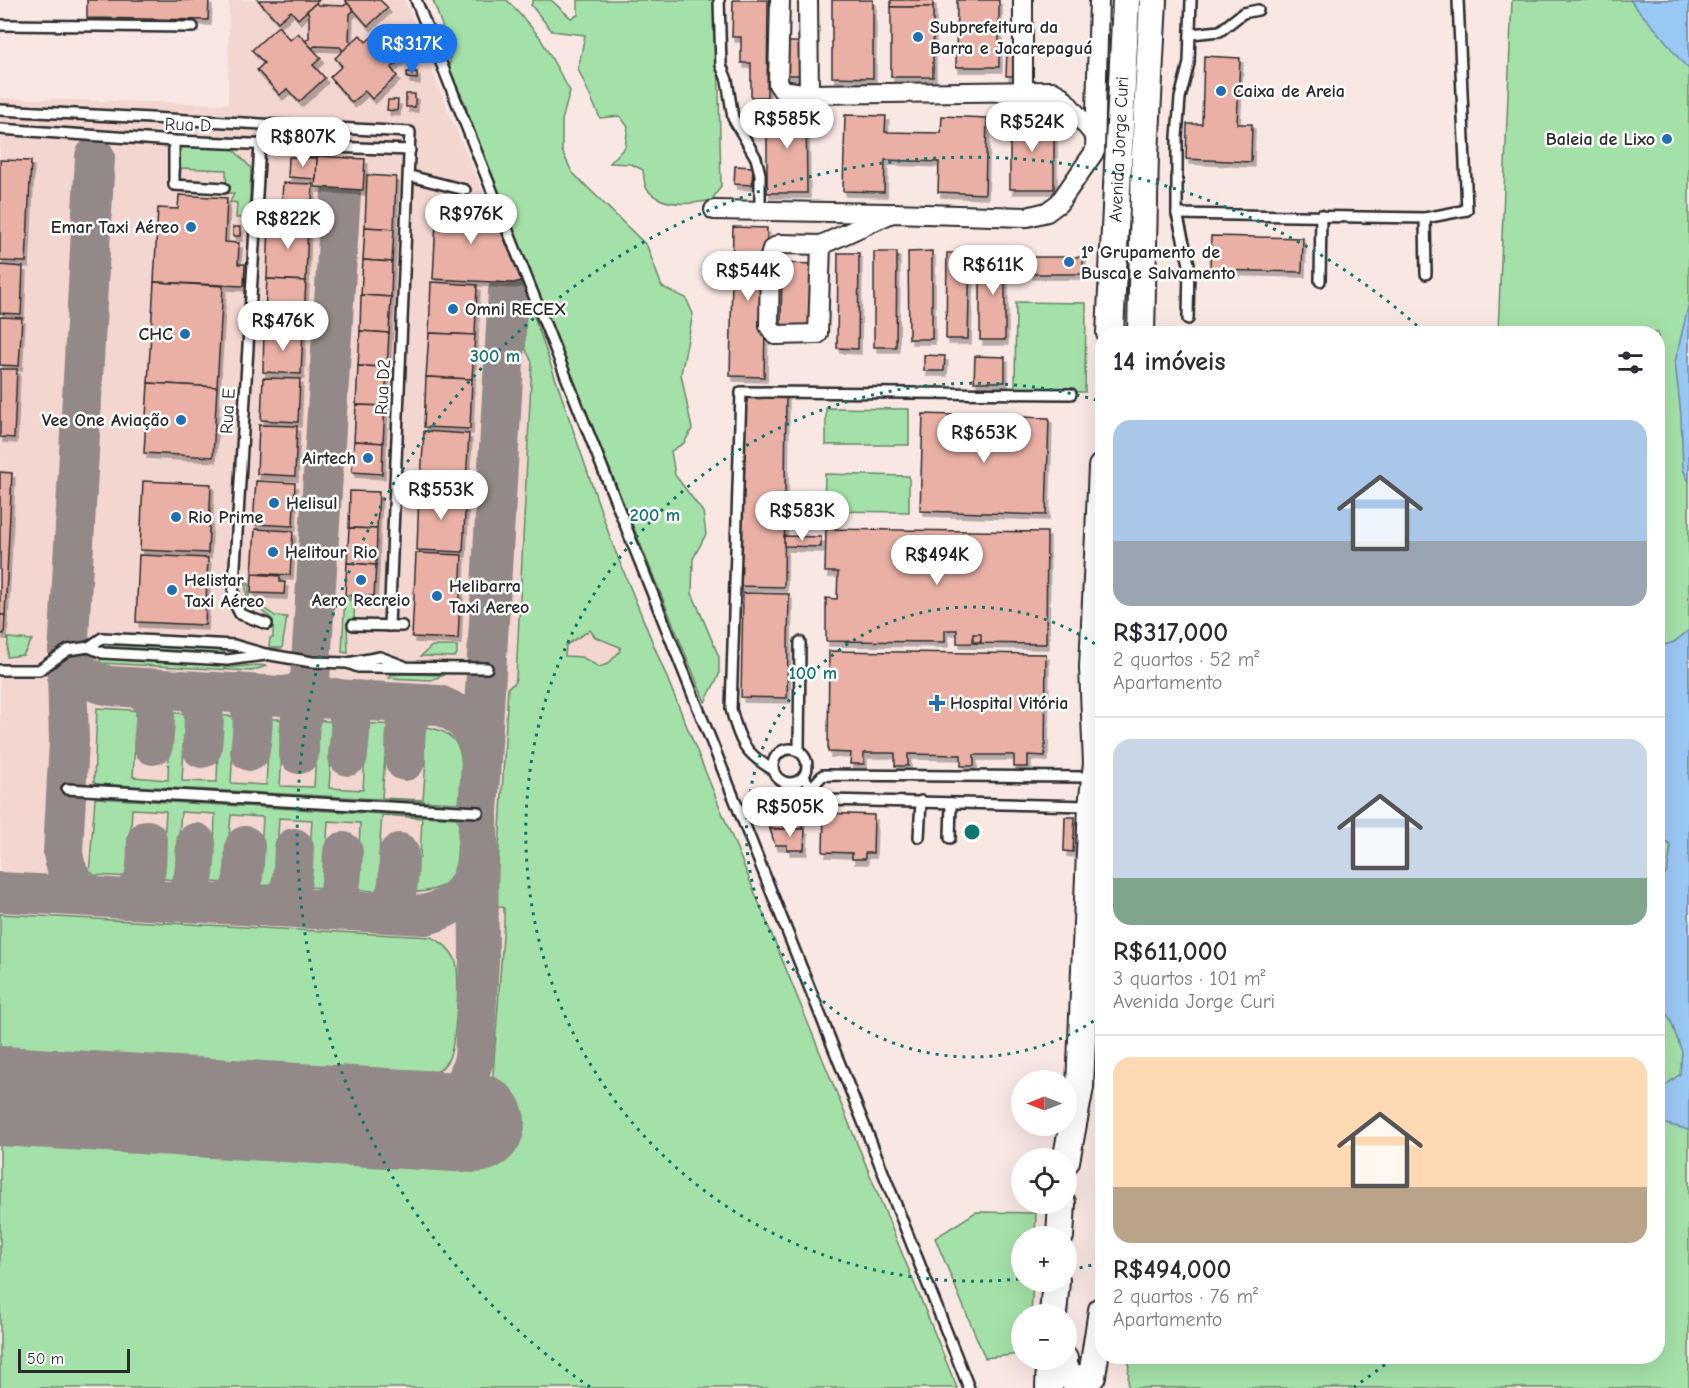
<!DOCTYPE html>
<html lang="pt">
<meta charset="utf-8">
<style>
:root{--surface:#fff;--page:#f7f7f7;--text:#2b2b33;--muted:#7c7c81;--line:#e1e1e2;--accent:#1a73e8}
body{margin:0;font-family:"Comic Neue",sans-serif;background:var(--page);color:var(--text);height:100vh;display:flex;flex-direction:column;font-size:22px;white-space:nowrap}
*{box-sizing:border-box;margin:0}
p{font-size:20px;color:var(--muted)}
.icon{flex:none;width:33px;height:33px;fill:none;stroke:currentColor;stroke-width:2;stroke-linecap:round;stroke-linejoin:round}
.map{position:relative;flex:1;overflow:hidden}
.drawer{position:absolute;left:1095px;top:326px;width:570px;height:1038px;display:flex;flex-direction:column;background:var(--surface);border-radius:24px;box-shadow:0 6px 24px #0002}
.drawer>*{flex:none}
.needle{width:39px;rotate:270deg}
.buttons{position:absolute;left:1011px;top:1070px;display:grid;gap:12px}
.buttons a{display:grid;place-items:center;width:66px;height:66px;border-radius:50%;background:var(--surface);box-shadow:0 6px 24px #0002;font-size:30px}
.scale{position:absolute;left:18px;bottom:15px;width:112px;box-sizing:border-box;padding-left:6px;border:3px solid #2b2b2b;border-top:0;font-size:16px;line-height:21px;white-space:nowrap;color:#2b2b2b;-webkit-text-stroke:4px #fff;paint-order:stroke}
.price{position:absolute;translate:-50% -51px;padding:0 14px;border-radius:21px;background:#fff;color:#222;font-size:20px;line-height:39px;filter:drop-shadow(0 2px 3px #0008)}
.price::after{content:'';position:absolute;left:50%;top:36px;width:18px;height:14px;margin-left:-9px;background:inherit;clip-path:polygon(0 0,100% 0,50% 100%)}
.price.on{background:var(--accent);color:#fff}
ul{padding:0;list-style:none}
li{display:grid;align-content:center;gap:12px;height:318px;padding:0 18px}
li+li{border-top:2px solid var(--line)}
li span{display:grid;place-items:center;height:186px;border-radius:18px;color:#555}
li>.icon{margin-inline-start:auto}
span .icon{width:108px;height:108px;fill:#fffc;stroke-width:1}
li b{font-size:26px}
h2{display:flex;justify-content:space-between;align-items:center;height:72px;padding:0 18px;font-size:26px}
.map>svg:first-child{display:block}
.built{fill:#f4d6d1}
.green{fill:#a4e1a8;stroke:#68866a;stroke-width:1.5;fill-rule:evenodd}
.water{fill:#9ac8f4;stroke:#6e89a4;stroke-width:1.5}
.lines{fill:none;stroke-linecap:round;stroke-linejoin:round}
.taxiway{stroke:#928988;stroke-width:40}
.runway{stroke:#928988;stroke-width:100}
.building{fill:#eab0a5;stroke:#2b2b2b;stroke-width:1.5;filter:url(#shadow)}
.lane-casing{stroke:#2b2b2b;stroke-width:14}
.street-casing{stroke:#2b2b2b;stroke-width:22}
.secondary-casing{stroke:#2b2b2b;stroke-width:30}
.lane{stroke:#fff;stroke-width:9}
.street{stroke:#fff;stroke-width:18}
.secondary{stroke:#fff;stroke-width:26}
.ring{fill:none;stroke:#0f766e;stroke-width:3;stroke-dasharray:3 6}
.poi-dot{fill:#1f6fb2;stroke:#fff;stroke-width:2}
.labels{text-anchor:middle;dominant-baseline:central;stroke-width:5;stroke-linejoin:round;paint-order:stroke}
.poi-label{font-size:18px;font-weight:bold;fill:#2b2b2b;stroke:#fff;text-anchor:start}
.street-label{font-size:18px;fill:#2b2b2b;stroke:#fff}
.centre{fill:#0f766e;stroke:#fff;stroke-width:3}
.ring-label{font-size:18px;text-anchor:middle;font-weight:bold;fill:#0f766e;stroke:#fff;stroke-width:5;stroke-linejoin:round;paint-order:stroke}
</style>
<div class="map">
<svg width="1689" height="1388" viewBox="0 0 1689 1388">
<defs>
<filter id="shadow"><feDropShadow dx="3" dy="5" stdDeviation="0" flood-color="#0004"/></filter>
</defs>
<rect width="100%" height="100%" fill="#f9e7e4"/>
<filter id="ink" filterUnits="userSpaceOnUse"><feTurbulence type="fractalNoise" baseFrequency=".0167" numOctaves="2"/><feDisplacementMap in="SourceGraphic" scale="12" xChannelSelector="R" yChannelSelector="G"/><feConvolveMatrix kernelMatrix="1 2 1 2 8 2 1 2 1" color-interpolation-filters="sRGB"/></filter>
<g filter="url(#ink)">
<path class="built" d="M229,0H405L450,116L522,281L612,543L669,679L661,1117L0,1275V98L228,104Z"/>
<g class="green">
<path d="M433,0H507L539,36L570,91L562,120V151L572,172L647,246L662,287L686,298L693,314L681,374L692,429L684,443L671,451L675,475L703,512L706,534L693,559L692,593L719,657V675L705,702L469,125L466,105L450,73V49Z"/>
<path d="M533,0H551L571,18L578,15V0H717L721,186L712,200C693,204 661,208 647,189C644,185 644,176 643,170L631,164L610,163L625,147L628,127L620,116L600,118L578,69L585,35L552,31L531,5Z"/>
<path d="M1512,0H1689V1388H1128L1129,1356H1658V333H1498Z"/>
<path d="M180,146L233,149L251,168L249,218H236L237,203L230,202L234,194L227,192L226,170L181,168L180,179H177Z"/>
<path d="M522,281L612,543L957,1388H0V1137L461,1163L481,1158L485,1089L492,1088L504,922V908L496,905V902L508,687L514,684L516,678L532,362L525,348V320L519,310L515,294ZM590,630L595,637L620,647V651L608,664L599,667L582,657L565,656L566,645Z"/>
<path d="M1016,302L1086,303L1085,392L1015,390Z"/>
<path d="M826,408L909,409V445H826Z"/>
<path d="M825,474L909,476V512L824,511Z"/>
<path d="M245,575L246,583L249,584V598L275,616L287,617L282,648H269L270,638H273V620L247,599Z"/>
<path d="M345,595H355L354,620L347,623L348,653L342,652Z"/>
<path d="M8,638L32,640L23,655L7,657Z"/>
<path d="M101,644L224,650V655L105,649Z"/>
<path d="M432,646H457V654L454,657L421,656Z"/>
<path d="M101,656L224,663V668C236,668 257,663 266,666L252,671L100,663Z"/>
<path d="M404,674L444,675L431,680L389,678L391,675Z"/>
<path d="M97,708L148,711L146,744L135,743L133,777L168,780L169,745L160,744L161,712L196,714L194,746H184L182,781L217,782L218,748L209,747L210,715L245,717L243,749H233L231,783L266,785L268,751L257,750L259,718L294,720L292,751H282L280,786L314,787L316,753L307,752V720L343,722L341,754H331L329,788L363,790L365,756L355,755L357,723L399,725L397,758L385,757L382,798L423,800L426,760L414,759L416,726C469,729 463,759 460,801L457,803L96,784L94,782Z"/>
<path d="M95,798L456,818L459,821C456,866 463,894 406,892L408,858H420L422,818L382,815L379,856L390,857L387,892L347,889L349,856L359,855L360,823L328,821L326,854L335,855L333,888L298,887L301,852H310L312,820L279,818L277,851L286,852L285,886L249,885L251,850H261L263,817L231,815L228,848L237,849L236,884L201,881L202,848H214L215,814L181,812L178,846L189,847L187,881L152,878L154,845H164L166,811L132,809L130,843L140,844L138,877L89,875Z"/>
<path d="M0,914L431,937C442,942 450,948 455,959C461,974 456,1045 448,1060C440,1073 427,1078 413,1079L0,1056Z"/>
<path d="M976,1212L1036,1213L1035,1236H1022V1281H1033L1031,1314H1022L1021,1354L985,1358L935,1238Z"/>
</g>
<g class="water">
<path d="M1630,0H1689V69C1676,58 1670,45 1659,33C1649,22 1639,12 1630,0Z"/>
<path d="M1689,303V482L1683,469L1681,415L1675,362Z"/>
<path d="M1689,630V1130L1658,1122V1091L1680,1074L1682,1052L1670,1019L1658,1001V884L1667,872L1671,846L1658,835V647L1674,642Z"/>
</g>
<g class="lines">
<g class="taxiway">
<path d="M95,157L67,674L69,741L63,852C66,875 74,888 95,897"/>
<path d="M68,650C73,671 90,682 110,686L439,705C464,715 479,731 481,758"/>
<path d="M140,688C162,699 154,725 153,745"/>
<path d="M189,691C210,701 203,728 202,748"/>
<path d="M238,693C259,705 252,731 250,751"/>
<path d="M285,696L301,693L310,679L341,193"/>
<path d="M335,698C357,709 349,736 348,756"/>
<path d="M299,754C300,733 295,707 318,697"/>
<path d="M405,761C406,741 401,711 424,704"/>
<path d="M0,892L425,915C454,908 469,893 476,864"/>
<path d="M124,899C150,889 146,864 147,840"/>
<path d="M173,902C199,892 194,866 196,843"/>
<path d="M222,904C248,896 243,869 245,846"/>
<path d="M271,907C297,896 292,872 294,848"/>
<path d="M319,909C346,902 341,874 343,852"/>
<path d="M376,912C403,902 398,878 399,853"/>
<path d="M422,1120L445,1109L455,1100L466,1084L474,1059L479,960L478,812L508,292"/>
</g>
<path class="runway" d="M0,1096L475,1123"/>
</g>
<g class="building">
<path d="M87,0H209L208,20L87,18Z"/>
<path d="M258,0H319L298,19L291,11L278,22Z"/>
<path d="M345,0H380L388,8L368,26Z"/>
<path d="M733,0H768L767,97H751V63H741V37H732Z"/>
<path d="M832,0H873V78L832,77Z"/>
<rect x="891" y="0" width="42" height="7"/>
<path d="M957,0H999V67H956Z"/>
<path d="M316,3L318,5L344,6L347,3L354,10L350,14L349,40L352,43L343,51L340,47L315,46L312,48L305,41L309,38V14L307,11Z"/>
<rect x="891" y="7" width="42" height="70"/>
<path d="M278,26L290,40L298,33L321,58L313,65L325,78L299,102L287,89L280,95L257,70L264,63L252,50Z"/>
<path d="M380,30L404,57L391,68L397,76L372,99L365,91L352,103L330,77L342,66L335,58L360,35L366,42Z"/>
<path d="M783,42H806L805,75H783Z"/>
<path d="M1007,49H1022V76H1006Z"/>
<path d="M1204,56L1240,58L1237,124H1252L1251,162L1186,159L1187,124H1202Z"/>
<path d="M407,72H417V79L407,78Z"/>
<rect x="406" y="94" width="9" height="13"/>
<path d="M388,100H398L397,111L387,110Z"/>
<path d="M767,107H806L807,193H767Z"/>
<path d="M845,115L886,116L885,132L941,133L942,116L987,118L985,194L938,192L939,162L885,160L884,192L843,191Z"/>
<rect x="1010" y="117" width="44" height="72"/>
<path d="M317,156L365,159L363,190L315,187Z"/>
<path d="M289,157L317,158L316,179L288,177Z"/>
<path d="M0,160L31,161L26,262L0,261Z"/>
<path d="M735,166L753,167L752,185L734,184Z"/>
<path d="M367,175L396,177L394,229L365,227Z"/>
<path d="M283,183L313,184L311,215L281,214Z"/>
<path d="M179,195L227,198L225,242L239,243L238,264H245L244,286L154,282L158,208L178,209Z"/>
<path d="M437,201L489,203L522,281L513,283L433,279Z"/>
<path d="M269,220L308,221L306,281L267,279Z"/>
<rect x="233" y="227" width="7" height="9"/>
<path d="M365,227L394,229L392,262L363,260Z"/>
<path d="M733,227L767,228L764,377L730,376Z"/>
<path d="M1211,236L1303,238L1302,272L1210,270Z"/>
<path d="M932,251V339H909L908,252Z"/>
<path d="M874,252H897L896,347H874Z"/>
<path d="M838,253H859L858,349L837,348Z"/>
<path d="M947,253H970L968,339H946Z"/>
<rect x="980" y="253" width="25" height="87"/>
<rect x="1030" y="257" width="53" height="17"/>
<path d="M363,260L392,262L391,297L361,295Z"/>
<path d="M782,263L813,264L812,326L781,325Z"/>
<path d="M0,265L23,267L21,314L0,313Z"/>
<path d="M267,279L306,281L303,331L264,330Z"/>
<path d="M154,282L223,286L217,387L148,383Z"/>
<path d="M431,282L477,285L475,335L429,333Z"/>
<path d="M361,295L391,297L389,333L360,331Z"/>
<path d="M0,317L22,318L19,366L0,365Z"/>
<path d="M264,330L303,331L301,374L263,372Z"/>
<path d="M360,331L389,333L387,367L358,366Z"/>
<path d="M429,333L475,335L472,379L426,377Z"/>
<path d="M924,355L945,356L944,371H924Z"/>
<path d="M975,356L1005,357V382H974Z"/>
<path d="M358,366L387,367L385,406L356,405Z"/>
<path d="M0,369H17L14,438L0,437Z"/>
<path d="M426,377L472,379L470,429L424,427Z"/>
<path d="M263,378L300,379L298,422L261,420Z"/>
<path d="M148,383L217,387L213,457L144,453Z"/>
<path d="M743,393L786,394L784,587L739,586Z"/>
<path d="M356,405L385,406L383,443L354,441Z"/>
<path d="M923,414L1049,418L1046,515L920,511Z"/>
<path d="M259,425L297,426L295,476L257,474Z"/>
<path d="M424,431L469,434L466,481L421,478Z"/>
<path d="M354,441L383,443L382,474L352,472Z"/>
<path d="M0,472L12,473L5,615H0Z"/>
<path d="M143,481L211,484L208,553L140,550Z"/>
<path d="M256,481L295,483L293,526L253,524Z"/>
<path d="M350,491L379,492L377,529L349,528Z"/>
<path d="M419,491L466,493L463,552L417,550Z"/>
<path d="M349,528L377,529L376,565L347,563Z"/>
<path d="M255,529L293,531L290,575L252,573Z"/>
<path d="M826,529L1047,532L1046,644L957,643V630H945V642L826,641V598L837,599L838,572H825Z"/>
<path d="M784,536L821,537V547L784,546Z"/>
<path d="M416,553L462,555L458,639L412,637Z"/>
<path d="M139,555L208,558L205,625L136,622Z"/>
<path d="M347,563L376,565L374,596L345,595Z"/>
<path d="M252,574L280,576V582H285L284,594L251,593Z"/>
<path d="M743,593L789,594L787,698L741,697Z"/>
<path d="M0,615H5L4,634H0Z"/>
<rect x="973" y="634" width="8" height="8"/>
<path d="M829,651L1046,654L1045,756L1028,755V767H1014V755H974V766H961V755L908,754V766H895V753H864V764H850L851,753L828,752Z"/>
<path d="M763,812H802V829H770Z"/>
<path d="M824,813L874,815L873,853H865V859H852V853L823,852Z"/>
<path d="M1065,817H1075L1073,852L1064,851Z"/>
<path d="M770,829H805L804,850H787V845H775Z"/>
</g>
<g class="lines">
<g class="lane-casing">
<g id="lane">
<path d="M416,0L969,1388"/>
<path d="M719,0L721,65L727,80L733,118L756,158L760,174V211"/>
<path d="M0,25L193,27"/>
<path d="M1191,34L1220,31L1243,13L1258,10"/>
<path d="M0,110L410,132L389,626"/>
<path d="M0,129L174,141L410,150"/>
<path d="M174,141V185L224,188"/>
<path d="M260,144L233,600L240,614L267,624"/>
<path d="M410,176L465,190"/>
<path d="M1177,214L1425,218L1467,210L1458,0"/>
<path d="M1425,218L1426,274"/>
<path d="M1320,281L1321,215"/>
<path d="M1188,319L1189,264L1177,214V137L1180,98L1189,63L1191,0"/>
<path d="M353,625L402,626"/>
<path d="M89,647L102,638L234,645L265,654L312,662L348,663L358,667L487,668"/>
<path d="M89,647L103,653L227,660L265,655"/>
<path d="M348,663L380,657L404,666"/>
<path d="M0,670H39L68,650L89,647"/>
<circle cx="790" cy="766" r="17"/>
<path d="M799,752L800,642"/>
<path d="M772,769C744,753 739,740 731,709L741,392L1071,394"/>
<path d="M804,777L811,788L826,800L1089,806"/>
<path d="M811,788L823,775L1093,777"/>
<path d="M67,789L478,812"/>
<path d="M919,837L921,801"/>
<path d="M950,838L951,803"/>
</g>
</g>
<g class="street-casing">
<g id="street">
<path d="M780,0L778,84L782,90L809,94L1052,91L1061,96L1095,136"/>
<path d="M808,0L809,94"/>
<path d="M1023,0V91"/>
<path d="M714,210L887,213"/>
<path d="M821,245L818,334L775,335L769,326L770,257L772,249L780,244L821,245L892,213L1027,217L1047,212L1059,203L1095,151L1099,0"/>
</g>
</g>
<g class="secondary-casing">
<g id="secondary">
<path id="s1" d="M1110,333L1126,0"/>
<path d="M1141,333L1145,155L1153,0"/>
<path d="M1066,1161L1080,1087L1092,806L1097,764L1093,668L1102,467"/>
<path d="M1060,1236L1062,1203"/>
<path d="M1053,1314L1056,1281"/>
<path d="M1064,1359V1367L1073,1380L1092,1376L1102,1310"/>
<path d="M1049,1388L1050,1359"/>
</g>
</g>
<use href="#lane" class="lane"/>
<use href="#street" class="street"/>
<use href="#secondary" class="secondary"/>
</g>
</g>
<g class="ring">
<path d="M1101 1016A225 225 0 1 1 1101 648"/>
<path d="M1100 1263A449 449 0 0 1 1069 1270M1019 1279A449 449 0 1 1 1100 401"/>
<path d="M1392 1359A674 674 0 0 1 1354 1387M590 1387A674 674 0 1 1 1423 331"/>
</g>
<g class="poi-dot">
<circle cx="918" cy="37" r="6"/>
<circle cx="1221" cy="91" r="6"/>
<circle cx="1667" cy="139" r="6"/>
<circle cx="191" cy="227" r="6"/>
<circle cx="1069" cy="262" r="6"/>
<circle cx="453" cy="309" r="6"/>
<circle cx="185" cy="334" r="6"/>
<circle cx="181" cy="420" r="6"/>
<circle cx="368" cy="458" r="6"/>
<circle cx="274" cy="503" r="6"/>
<circle cx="176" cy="517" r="6"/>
<circle cx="273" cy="552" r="6"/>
<circle cx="361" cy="580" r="6"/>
<circle cx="172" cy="590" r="6"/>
<circle cx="437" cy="596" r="6"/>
<path d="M934 694h6v6h6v6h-6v6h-6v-6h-6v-6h6z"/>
</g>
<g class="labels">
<g class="poi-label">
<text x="930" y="27">Subprefeitura da<tspan x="930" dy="21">Barra e Jacarepaguá</tspan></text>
<text x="1233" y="91">Caixa de Areia</text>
<text x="1655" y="139" text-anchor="end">Baleia de Lixo</text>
<text x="179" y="227" text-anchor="end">Emar Taxi Aéreo</text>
<text x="1081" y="252">1º Grupamento de<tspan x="1081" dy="21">Busca e Salvamento</tspan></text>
<text x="465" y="309">Omni RECEX</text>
<text x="173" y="334" text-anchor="end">CHC</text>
<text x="169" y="420" text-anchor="end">Vee One Aviação</text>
<text x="356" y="458" text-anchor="end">Airtech</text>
<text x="286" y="503">Helisul</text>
<text x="188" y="517">Rio Prime</text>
<text x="285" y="552">Helitour Rio</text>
<text x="184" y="580">Helistar<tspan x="184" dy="21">Taxi Aéreo</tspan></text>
<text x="449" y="586">Helibarra<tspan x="449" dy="21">Taxi Aereo</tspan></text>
<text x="361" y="600" text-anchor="middle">Aero Recreio</text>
<text x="950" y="703">Hospital Vitória</text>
</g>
<g class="street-label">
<text transform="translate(188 125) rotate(2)">Rua D</text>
<text stroke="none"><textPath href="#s1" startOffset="184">Avenida Jorge Curi</textPath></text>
<text transform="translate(383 387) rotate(-87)">Rua D2</text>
<text transform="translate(228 411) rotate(-87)">Rua E</text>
</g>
</g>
<circle cx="972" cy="832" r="9" class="centre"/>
<g class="ring-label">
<text x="495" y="362">300 m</text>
<text x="655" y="521">200 m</text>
<text x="813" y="679">100 m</text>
</g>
</svg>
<div class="buttons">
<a><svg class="needle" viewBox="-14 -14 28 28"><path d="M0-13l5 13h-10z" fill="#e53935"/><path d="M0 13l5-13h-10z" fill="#7c7c81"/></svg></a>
<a><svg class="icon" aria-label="locate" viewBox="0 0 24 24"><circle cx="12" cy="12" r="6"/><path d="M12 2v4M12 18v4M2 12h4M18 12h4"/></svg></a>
<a>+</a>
<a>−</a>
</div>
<div class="scale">50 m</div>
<b class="price on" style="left:412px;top:75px">R$317K</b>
<b class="price" style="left:787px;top:150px">R$585K</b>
<b class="price" style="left:1032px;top:153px">R$524K</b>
<b class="price" style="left:303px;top:168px">R$807K</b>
<b class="price" style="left:471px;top:245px">R$976K</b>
<b class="price" style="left:288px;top:250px">R$822K</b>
<b class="price" style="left:993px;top:296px">R$611K</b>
<b class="price" style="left:748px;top:302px">R$544K</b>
<b class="price" style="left:283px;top:352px">R$476K</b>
<b class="price" style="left:984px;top:464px">R$653K</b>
<b class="price" style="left:441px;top:521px">R$553K</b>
<b class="price" style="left:802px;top:542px">R$583K</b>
<b class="price" style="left:937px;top:586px">R$494K</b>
<b class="price" style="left:790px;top:838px">R$505K</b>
<section class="drawer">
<h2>14 imóveis<svg class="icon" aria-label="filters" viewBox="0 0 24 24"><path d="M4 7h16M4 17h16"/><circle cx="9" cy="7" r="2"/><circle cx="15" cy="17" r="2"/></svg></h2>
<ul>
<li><span style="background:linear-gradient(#a9c7e8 65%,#9aa5b1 0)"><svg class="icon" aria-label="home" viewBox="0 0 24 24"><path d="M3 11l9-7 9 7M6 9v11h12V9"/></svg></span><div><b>R$317,000</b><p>2 quartos · 52 m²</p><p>Apartamento</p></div></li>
<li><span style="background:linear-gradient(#c9d6e8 75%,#7fa58c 0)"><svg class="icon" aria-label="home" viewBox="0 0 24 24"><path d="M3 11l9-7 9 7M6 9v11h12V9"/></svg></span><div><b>R$611,000</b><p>3 quartos · 101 m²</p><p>Avenida Jorge Curi</p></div></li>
<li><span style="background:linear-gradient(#ffd9b3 70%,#b9a48a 0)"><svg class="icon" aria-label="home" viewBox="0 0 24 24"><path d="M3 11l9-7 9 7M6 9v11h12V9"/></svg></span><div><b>R$494,000</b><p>2 quartos · 76 m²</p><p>Apartamento</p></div></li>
</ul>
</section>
</div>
